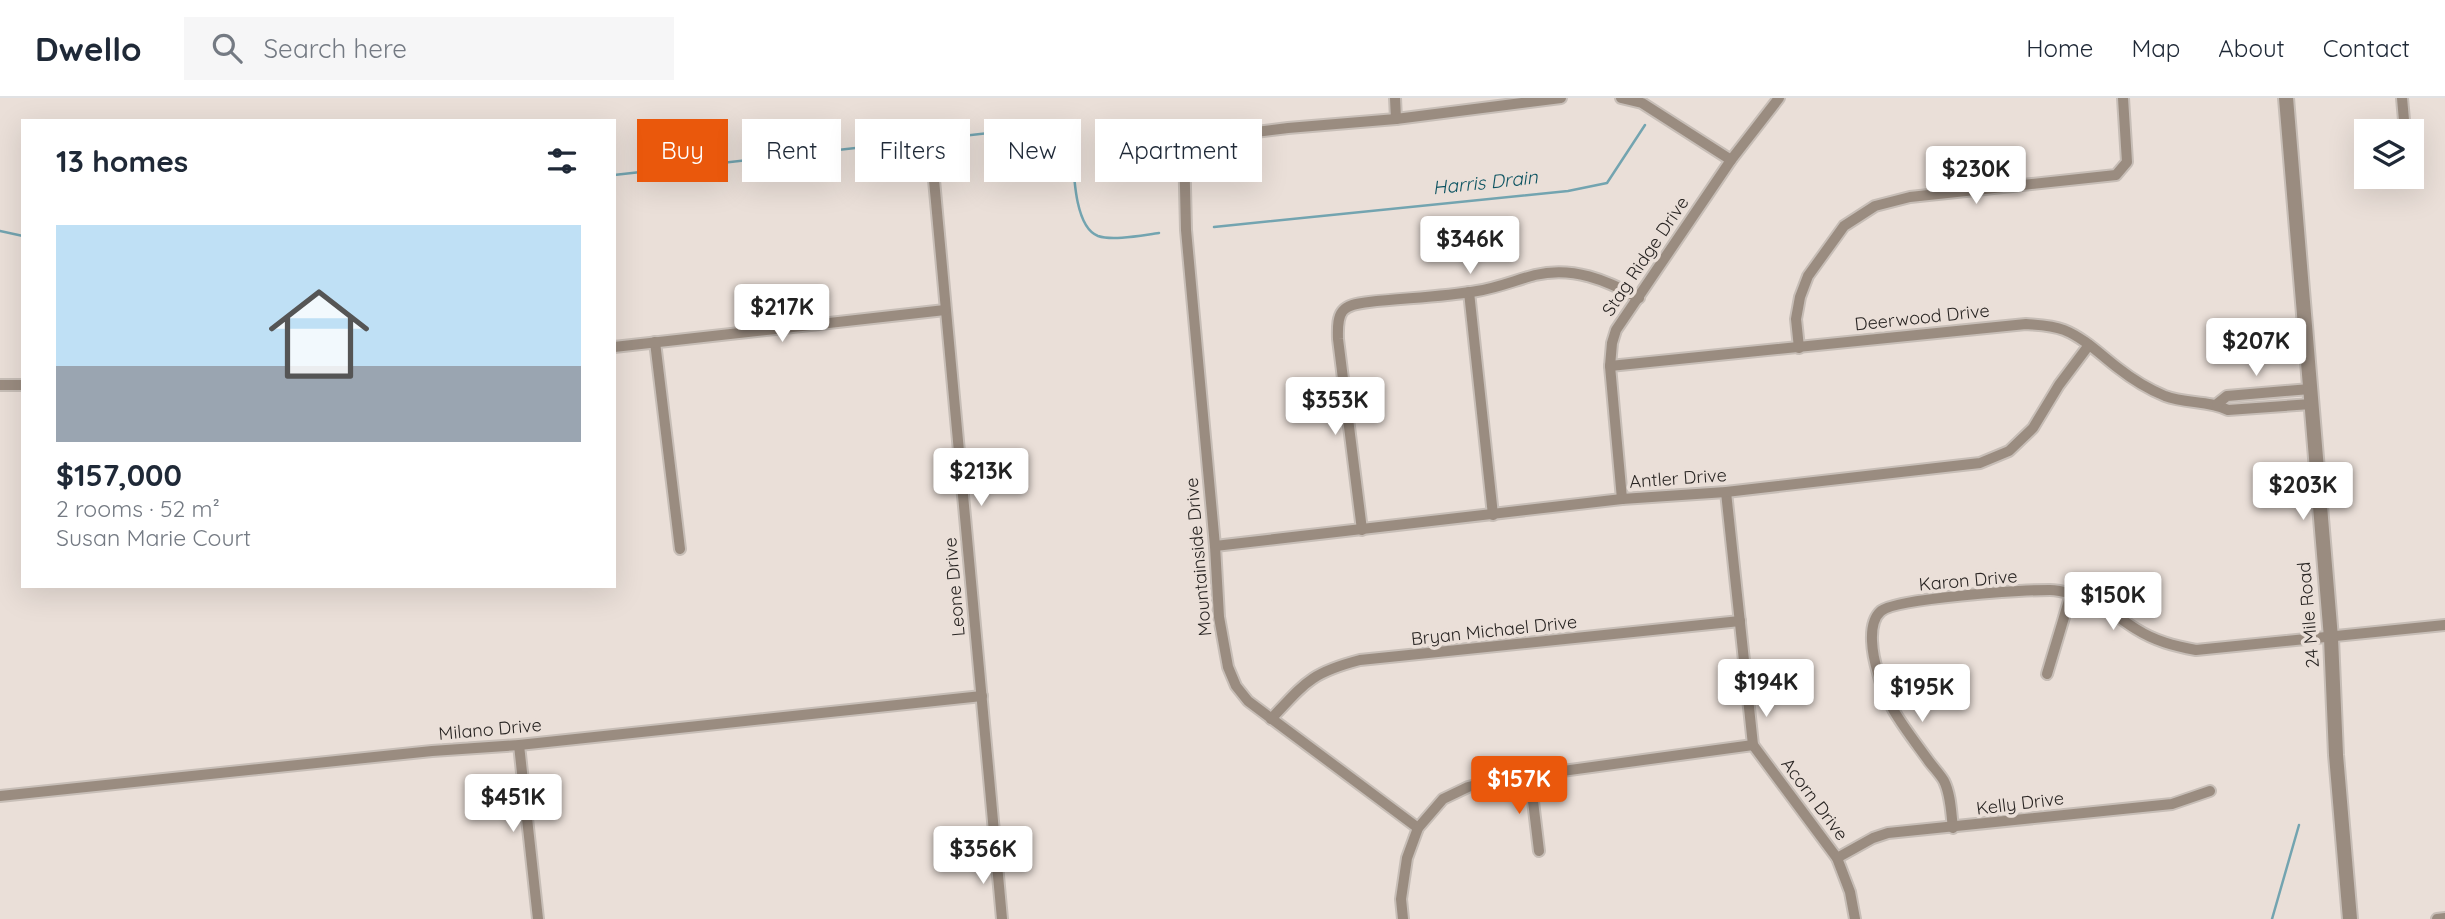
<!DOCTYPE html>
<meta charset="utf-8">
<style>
:root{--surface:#fff;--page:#f6f6f7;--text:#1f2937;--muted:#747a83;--line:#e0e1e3;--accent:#ea580c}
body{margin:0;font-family:Quicksand,sans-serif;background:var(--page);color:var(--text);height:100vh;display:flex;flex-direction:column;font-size:26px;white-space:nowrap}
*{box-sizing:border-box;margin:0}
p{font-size:23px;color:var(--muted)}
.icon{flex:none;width:38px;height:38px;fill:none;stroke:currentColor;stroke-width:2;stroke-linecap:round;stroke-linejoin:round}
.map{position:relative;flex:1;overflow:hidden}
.details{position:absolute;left:21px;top:21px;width:595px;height:469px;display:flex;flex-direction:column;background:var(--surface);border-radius:0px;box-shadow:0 7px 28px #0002}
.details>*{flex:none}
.guide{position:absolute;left:637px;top:21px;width:665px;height:63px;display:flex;gap:14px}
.controls{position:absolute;left:2354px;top:21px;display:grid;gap:14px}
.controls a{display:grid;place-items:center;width:70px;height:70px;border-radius:0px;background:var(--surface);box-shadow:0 7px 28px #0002;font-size:35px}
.price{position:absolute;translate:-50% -60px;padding:0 16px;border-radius:7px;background:#fff;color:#222;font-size:23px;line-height:46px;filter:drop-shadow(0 2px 4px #0008)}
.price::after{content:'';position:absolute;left:50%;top:42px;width:21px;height:16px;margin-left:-10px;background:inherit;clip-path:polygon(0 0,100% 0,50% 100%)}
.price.selected{background:var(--accent);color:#fff}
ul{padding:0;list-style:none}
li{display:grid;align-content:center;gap:14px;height:371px;padding:0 35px}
li span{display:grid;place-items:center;height:217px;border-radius:0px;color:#555}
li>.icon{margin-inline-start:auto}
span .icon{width:126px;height:126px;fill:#fffc;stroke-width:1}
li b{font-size:30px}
h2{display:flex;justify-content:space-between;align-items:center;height:84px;padding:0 35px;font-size:30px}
.chip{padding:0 24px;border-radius:0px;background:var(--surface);box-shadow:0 7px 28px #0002;font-size:24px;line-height:63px}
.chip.selected{background:var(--accent);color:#fff}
header{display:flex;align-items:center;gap:42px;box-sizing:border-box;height:98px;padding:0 35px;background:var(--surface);border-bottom:2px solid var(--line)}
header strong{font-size:33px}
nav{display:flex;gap:38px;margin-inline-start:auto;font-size:24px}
.search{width:490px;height:63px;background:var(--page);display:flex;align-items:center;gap:18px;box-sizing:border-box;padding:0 24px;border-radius:0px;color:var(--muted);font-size:26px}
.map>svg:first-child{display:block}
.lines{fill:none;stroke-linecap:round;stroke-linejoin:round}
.stream{stroke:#73a4b0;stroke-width:2.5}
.minor-casing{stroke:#c7beb7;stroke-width:14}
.tertiary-casing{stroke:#c7beb7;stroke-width:18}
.minor{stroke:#9a8c80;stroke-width:10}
.tertiary{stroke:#9a8c80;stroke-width:14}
.labels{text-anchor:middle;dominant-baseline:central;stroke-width:7;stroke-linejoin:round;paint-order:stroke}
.street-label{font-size:18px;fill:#292523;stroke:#eadfd8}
.water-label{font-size:19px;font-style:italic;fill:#0c5361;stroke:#eadfd8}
</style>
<header>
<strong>Dwello</strong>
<div class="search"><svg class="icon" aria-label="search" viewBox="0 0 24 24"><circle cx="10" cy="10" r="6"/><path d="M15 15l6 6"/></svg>Search here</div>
<nav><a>Home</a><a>Map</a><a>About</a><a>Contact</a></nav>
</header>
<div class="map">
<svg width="2445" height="821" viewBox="0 0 2445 821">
<rect width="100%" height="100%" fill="#eadfd8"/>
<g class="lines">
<g class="stream">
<path d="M614,77L1061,27L1071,34C1074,59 1071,128 1098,138C1113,143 1143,137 1159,135"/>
<path d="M1214,129L1568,93L1607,85L1645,27"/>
<path d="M0,133L23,138"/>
<path d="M2272,821L2299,727"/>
</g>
<g class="minor-casing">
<g id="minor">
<path d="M1395,0L1396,21"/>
<path d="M1621,0L1642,5L1731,62"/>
<path d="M2402,0L2405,33"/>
<path d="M933,71L1002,821"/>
<path d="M2409,79V80"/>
<path d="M1469,194L1493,417"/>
<path d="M655,244L680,451"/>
<path d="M614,249L945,212"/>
<path d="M1799,250L1796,221L1800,199L1808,178L1844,128L1875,108L1910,99L2116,77L2127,64L2123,0"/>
<path d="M1610,268L2026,226C2039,227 2052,227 2064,232C2084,240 2101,257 2118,270C2132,281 2148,291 2165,298C2186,306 2209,302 2228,312L2311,306"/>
<path d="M0,287H23"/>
<path d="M2217,306L2227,298L2310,291"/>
<path d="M1726,394L1753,647L1837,760L1850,794L1855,821"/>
<path d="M1622,401L1610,268L1612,245L1616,232L1731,62L1779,0"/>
<path d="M1362,432L1338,241C1337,213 1341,207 1369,204C1405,200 1442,199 1477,193C1497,190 1516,182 1535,177C1573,168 1606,182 1639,200"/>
<path d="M1215,448L1622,401L1726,394L1980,365L2009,353L2033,330L2059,287L2089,247"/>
<path d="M2047,576L2071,496"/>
<path d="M1271,621C1305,585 1310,575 1360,562L1740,523"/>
<path d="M519,647L538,821"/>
<path d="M1530,678L1539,753"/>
<path d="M0,698L432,653L519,647L982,598"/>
<path d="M1418,730L1248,603L1236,588L1228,569L1219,519L1215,448L1186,132L1184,47L1192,42L1288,30L1396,21L1561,0"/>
<path d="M1953,730C1951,715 1951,697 1944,683C1940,676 1933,669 1928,662C1908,634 1886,608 1878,575C1873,559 1866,526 1881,513C1897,500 2023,492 2050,492C2060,492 2072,496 2081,498C2102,504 2118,520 2136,531C2155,543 2174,548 2196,552L2445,527"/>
<path d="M1837,760L1873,740L1888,735L2172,706L2210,693"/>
<path d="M1403,821L1401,801L1407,760L1418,730L1443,701L1468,689L1497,682L1753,647"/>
<path d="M2437,821L2445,820"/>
</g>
</g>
<g class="tertiary-casing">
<path id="tertiary" d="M2286,0L2331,540L2336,657L2350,821"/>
</g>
<use href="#minor" class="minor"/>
<use href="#tertiary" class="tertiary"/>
</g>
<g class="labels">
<g class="street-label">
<text transform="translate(1645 158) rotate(-56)">Stag Ridge Drive</text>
<text transform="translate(1922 219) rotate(-6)">Deerwood Drive</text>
<text transform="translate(1678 380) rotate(-4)">Antler Drive</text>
<text transform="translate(1198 459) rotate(-95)">Mountainside Drive</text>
<text transform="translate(1968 482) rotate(-5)">Karon Drive</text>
<text transform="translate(954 489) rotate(-95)">Leone Drive</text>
<text transform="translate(2308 517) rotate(-95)">24 Mile Road</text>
<text transform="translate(1494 532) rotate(-6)">Bryan Michael Drive</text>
<text transform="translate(490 631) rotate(-5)">Milano Drive</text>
<text transform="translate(1815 701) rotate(53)">Acorn Drive</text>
<text transform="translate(2020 705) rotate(-7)">Kelly Drive</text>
</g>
<g class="water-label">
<text transform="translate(1485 84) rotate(-6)">Harris Drain</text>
</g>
</g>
</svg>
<div class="controls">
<a><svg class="icon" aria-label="layers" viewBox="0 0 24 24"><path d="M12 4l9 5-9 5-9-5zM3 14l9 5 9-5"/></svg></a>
</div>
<b class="price" style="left:1976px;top:108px">$230K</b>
<b class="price" style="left:1470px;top:178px">$346K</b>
<b class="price" style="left:782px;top:246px">$217K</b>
<b class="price" style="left:2256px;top:280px">$207K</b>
<b class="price" style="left:1335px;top:339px">$353K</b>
<b class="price" style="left:981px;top:410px">$213K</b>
<b class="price" style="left:2303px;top:424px">$203K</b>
<b class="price" style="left:2113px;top:534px">$150K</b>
<b class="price" style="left:1766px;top:621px">$194K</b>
<b class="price" style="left:1922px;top:626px">$195K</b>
<b class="price selected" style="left:1519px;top:718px">$157K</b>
<b class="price" style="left:513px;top:736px">$451K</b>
<b class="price" style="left:983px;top:788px">$356K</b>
<div class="guide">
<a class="chip selected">Buy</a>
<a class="chip">Rent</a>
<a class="chip">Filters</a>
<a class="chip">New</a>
<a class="chip">Apartment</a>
</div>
<section class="details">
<h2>13 homes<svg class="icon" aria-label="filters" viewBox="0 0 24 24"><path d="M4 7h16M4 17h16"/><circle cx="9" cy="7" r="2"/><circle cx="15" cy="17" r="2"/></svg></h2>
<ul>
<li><span style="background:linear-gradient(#bfe0f5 65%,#9aa5b1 0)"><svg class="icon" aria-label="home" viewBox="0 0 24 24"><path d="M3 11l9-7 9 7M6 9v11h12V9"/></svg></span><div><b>$157,000</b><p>2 rooms · 52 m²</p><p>Susan Marie Court</p></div></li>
</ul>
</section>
</div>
